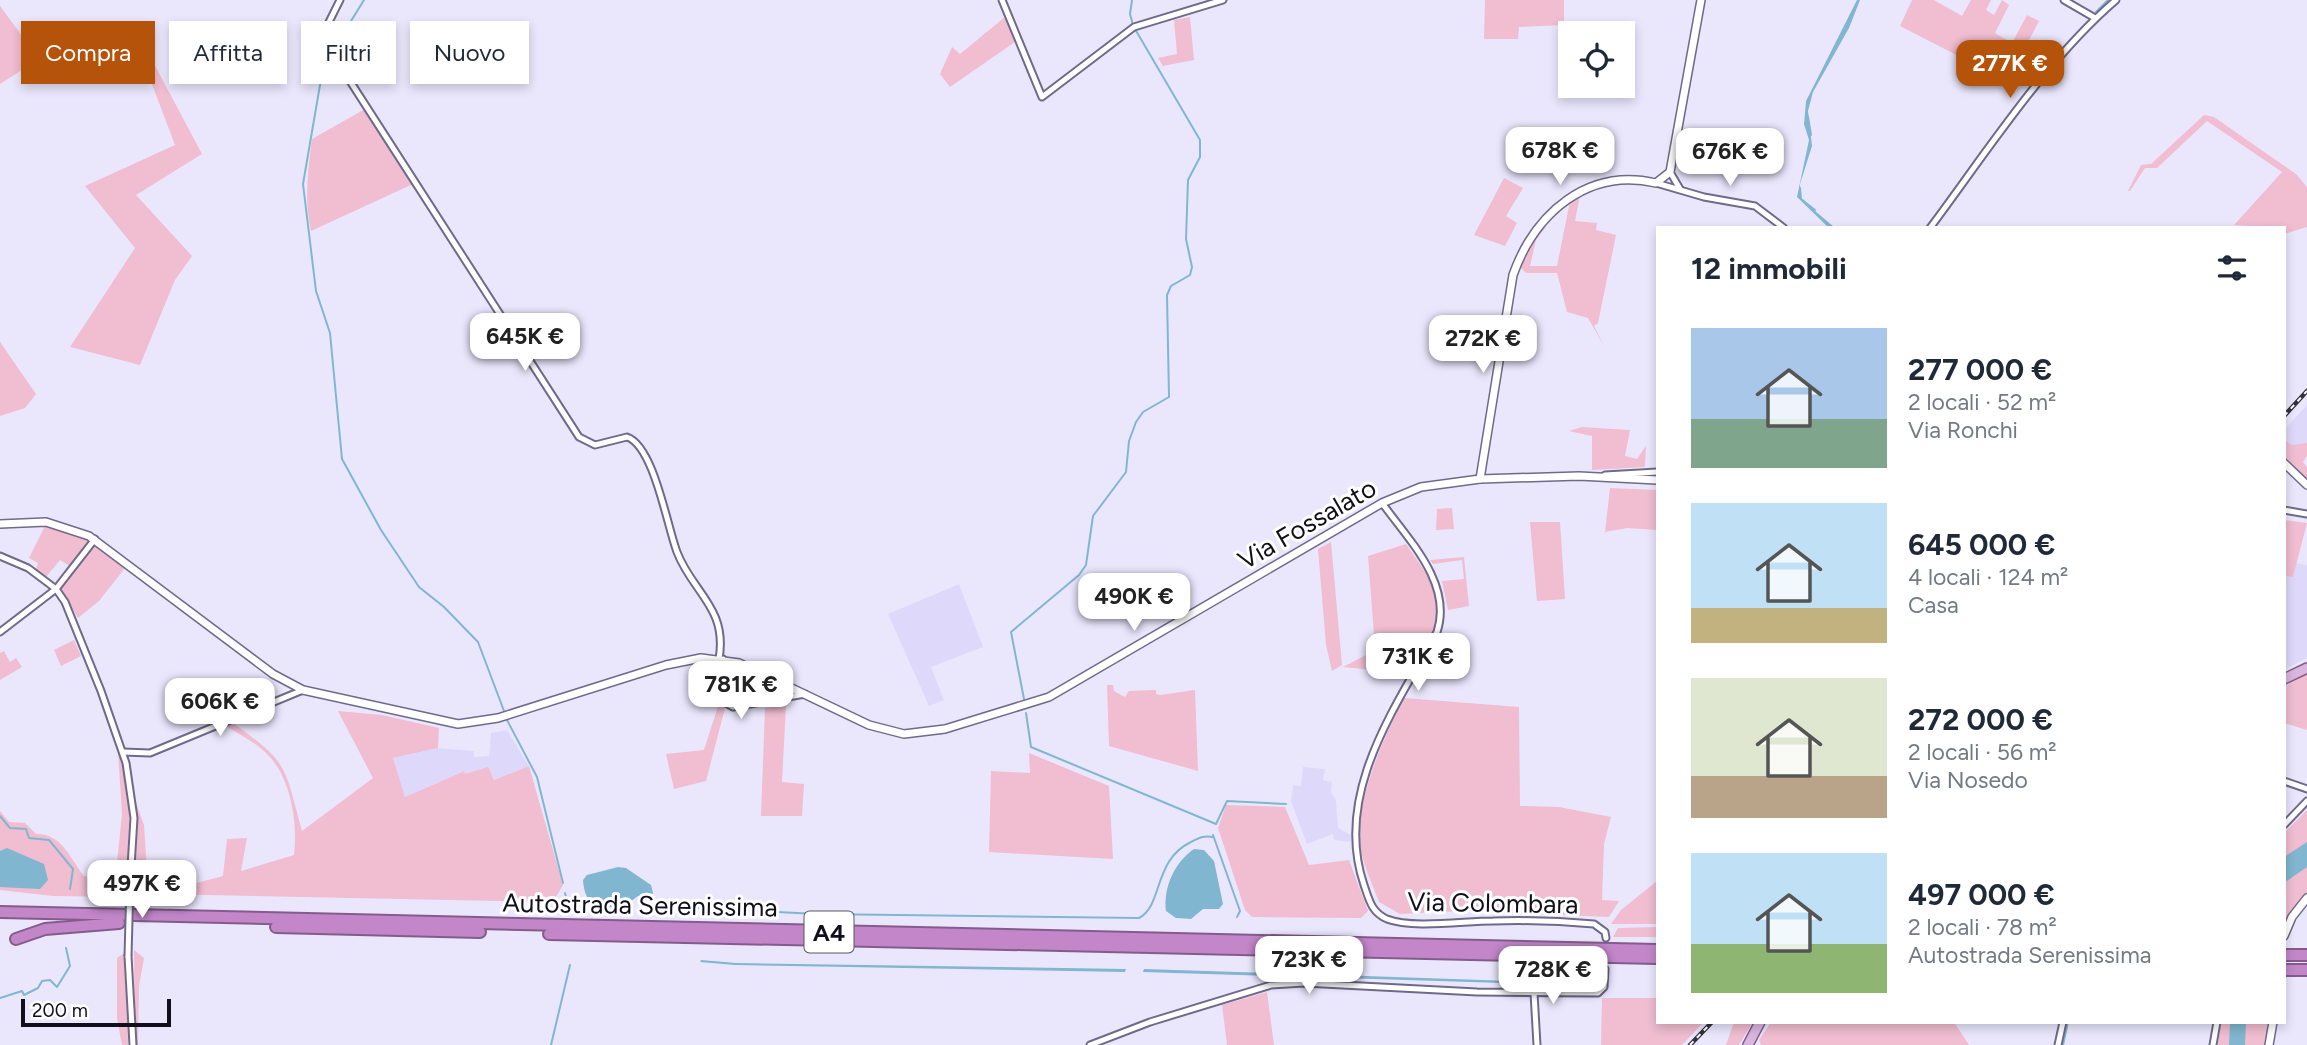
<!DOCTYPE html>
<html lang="it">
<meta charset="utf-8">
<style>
:root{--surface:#fff;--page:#f2f2f3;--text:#1f2937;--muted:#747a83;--accent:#b45309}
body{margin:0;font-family:Figtree,sans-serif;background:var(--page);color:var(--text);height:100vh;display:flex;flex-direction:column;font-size:26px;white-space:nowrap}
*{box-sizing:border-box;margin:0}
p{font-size:23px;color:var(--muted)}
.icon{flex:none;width:38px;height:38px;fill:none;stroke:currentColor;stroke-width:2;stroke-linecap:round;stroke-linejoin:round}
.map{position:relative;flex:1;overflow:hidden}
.sheet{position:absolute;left:1656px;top:226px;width:630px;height:798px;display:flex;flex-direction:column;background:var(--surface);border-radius:0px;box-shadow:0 4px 10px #0003}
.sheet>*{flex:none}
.hud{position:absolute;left:21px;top:21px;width:665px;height:63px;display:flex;gap:14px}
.buttons{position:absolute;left:1558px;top:21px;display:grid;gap:14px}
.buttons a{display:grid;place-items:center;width:77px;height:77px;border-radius:0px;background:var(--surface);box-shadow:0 4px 10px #0003;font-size:35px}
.scale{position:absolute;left:21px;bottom:18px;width:150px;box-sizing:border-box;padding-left:7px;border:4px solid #110f1b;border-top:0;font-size:19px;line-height:24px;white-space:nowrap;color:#110f1b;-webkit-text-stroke:5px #fff;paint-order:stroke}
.price{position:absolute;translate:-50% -60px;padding:0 16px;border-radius:14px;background:#fff;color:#222;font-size:23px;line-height:46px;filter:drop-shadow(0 2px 4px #0008)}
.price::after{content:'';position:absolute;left:50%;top:42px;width:21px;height:16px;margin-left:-10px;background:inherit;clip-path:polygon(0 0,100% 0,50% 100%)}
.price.current{background:var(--accent);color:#fff}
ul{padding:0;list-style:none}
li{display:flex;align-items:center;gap:21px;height:175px;padding:0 35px}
li span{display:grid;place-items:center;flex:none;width:196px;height:140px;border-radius:0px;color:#555}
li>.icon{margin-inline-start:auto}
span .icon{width:84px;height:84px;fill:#fffc;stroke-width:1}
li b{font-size:30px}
h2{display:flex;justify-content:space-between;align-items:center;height:84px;padding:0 35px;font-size:30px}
.pill{padding:0 24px;border-radius:0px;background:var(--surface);box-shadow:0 4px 10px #0003;font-size:24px;line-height:63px}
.pill.current{background:var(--accent);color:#fff}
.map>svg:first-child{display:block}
.built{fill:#ded9fb}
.green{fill:#f0bdd1}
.water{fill:#81b6d0}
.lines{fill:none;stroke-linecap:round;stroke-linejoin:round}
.stream{stroke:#81b6d0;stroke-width:2}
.minor-casing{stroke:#6f6a89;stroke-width:9}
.tertiary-casing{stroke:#6f6a89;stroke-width:10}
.primary-casing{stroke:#845c8c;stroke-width:12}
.motorway-casing{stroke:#845c8c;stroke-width:14}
.minor{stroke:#fff;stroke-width:5}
.tertiary{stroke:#fff;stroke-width:7}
.primary{stroke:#dab6df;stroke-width:9}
.motorway{stroke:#c286c9;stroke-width:10}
.rail-casing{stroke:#33313e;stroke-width:4.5}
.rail{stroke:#fff;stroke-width:2;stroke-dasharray:5;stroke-linecap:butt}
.minor-bridge-casing{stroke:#6f6a89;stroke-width:9;stroke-linecap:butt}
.minor-bridge{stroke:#fff;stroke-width:5}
.labels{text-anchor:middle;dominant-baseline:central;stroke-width:6;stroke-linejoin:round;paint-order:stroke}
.shield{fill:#fff;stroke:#58575f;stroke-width:2}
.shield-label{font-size:24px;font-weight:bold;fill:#110f1b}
.street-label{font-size:26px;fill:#110f1b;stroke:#fff}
</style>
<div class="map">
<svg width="2307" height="1045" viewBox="0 0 2307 1045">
<rect width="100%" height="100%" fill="#eae7fd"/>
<g class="built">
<path d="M2307,405V445L2294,452L2284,441V430Z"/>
<path d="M2296,563L2307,565V658L2284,670V576L2293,577Z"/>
<path d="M959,584L983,647L931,667L944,700L929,706L888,614Z"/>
<path d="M507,730L529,766L493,780L464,775L463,771L405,797L393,758L438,748L474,751V757L489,756L491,733Z"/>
<path d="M1303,767L1325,769L1323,780L1332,782L1331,793L1336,800L1338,828L1352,836L1351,842L1334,840L1333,834L1307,844L1291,801L1293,785L1301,786Z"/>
</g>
<g class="green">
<path d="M1485,0H1564V25L1519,27L1518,39H1484Z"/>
<path d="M1912,0H1934L1962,16L1971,0H1991L1986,10L1994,15L2002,0L2009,5L1995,33L2012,43L2027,15L2039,21L2015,67L1982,49L1974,64L1900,26Z"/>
<path d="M0,6L39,59L0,84Z"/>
<path d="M1005,17L1015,42L950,87L940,74L952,47L960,54Z"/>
<path d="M1190,17L1194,60L1163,66L1158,58L1177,54L1174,20Z"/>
<path d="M152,60L202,154L136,195L192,256L175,280L140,365L70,347L135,248L85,186L175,145L144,63Z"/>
<path d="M365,109L413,184L311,231C304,200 308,170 312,139Z"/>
<path d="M2204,115L2214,117L2296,174L2307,187V227L2284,234V228L2234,225L2282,172L2207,121L2157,168H2145L2130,191H2128L2141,165L2151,164Z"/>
<path d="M1504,178L1523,188L1506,216L1517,223L1505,246L1474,235Z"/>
<path d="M1580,195L1575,221L1597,223L1596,230L1616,235L1598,323L1594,326L1604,346L1588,318L1567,312L1557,273H1526L1519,266L1524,248L1542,226L1545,228L1536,240L1530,266H1557L1570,201Z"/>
<path d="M0,342L36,394L25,408L0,416Z"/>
<path d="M1582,427L1630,430L1625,456L1637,459L1646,446L1645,467L1592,470V436L1569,431Z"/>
<path d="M2284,439L2291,445L2307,443V456L2303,462L2307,467V479L2284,456Z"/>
<path d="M1610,488L1657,490V530L1627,528L1605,532Z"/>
<path d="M1452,508L1454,529L1436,530L1437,509Z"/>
<path d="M2284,520L2307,523L2293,577L2284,576Z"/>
<path d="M1530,522H1560L1565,599L1537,601Z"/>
<path d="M45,526L79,534L92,542L71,567L60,560L46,577L36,569L38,563L29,558Z"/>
<path d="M1331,542L1342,665L1332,671L1326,645L1318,549Z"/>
<path d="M1406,544C1425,571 1446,598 1435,632L1401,642V674L1394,678L1374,670L1343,667L1381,647L1375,648L1368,556Z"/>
<path d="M95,545L125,568L99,601L78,618L60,588Z"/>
<path d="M1464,557L1469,606L1448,610L1442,581L1464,579L1462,560L1433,564L1430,560Z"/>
<path d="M74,640L81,656L61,666L54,650Z"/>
<path d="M4,651L10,662L16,658L22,667L0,680V653Z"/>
<path d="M2307,674V730L2284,723V687Z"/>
<path d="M1107,685H1113L1114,691L1125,697L1129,691L1156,690V694L1160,695L1195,690L1198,771L1109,746Z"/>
<path d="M1404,698L1519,707L1520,806L1559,807L1611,817L1604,844L1602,900L1619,901L1609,917L1462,911L1400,914L1379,902C1373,886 1365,869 1361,851C1351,808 1385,735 1404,698Z"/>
<path d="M720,700L725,708L706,781L674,789L666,754L704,750Z"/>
<path d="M786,705L782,782L804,784L802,816H761L765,708Z"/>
<path d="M338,711L382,715L439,728L438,748L393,758L405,797L464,771L465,774L488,767L494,780L529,766L563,885L553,902L155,894L223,876L227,839L247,838L241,871L294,855C298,823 291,778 268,755C257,743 240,735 226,726L233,723C290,764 284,766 302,831L373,778Z"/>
<path d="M118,751C133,797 132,850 125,897L53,896L0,890V811L9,822L25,823L36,834C63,834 70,859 84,876L115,882L122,814Z"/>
<path d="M1029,753L1109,786L1113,859L989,852L991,771L1030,773Z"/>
<path d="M135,800L144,825L148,887L145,894L134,893Z"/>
<path d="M1226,805L1285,807L1309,865L1349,860L1368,911L1361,918L1252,917L1245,910L1218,828Z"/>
<path d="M2307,810V892L2284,935V833Z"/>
<path d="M1657,881V924H1611L1621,910Z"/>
<path d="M1657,927V937H1613L1618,928Z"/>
<path d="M134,950L144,958L139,986L138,1045H135Z"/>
<path d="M126,952L128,1045H122L117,1018V958Z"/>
<path d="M1267,992L1274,1045H1227L1222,1005Z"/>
<path d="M1602,998H1657V1022H1704L1682,1045H1601Z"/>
<path d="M1734,1022H1753L1739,1045H1726Z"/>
<path d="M1771,1022H1954L1969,1045H1761L1759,1040Z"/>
<path d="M2221,1022H2271L2268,1045H2218Z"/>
</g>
<g class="water">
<path d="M1857,0H1860L1849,28L1813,92L1808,111L1812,146L1800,184L1801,199L1834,227H1828L1797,197L1809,140L1804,124L1806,101Z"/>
<path d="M2307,842V867L2284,883V857Z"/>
<path d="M7,848L44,864L48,880L40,889L0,887V851Z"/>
<path d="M1194,849L1204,850L1214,861L1223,904L1219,909H1203L1191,919L1176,918L1166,911C1163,887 1175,862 1194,849Z"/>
<path d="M618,867L626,868L651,885L653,893L649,898L638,896L623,907C599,908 585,908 583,880L587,875Z"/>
<path d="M701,960L736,963L1126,969L1125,972L735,965L700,962Z"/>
<path d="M1144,969L1269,973L1270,976L1143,972Z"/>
<path d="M1278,973L1596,984V986L1278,976Z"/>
<path d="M2230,1022H2246L2245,1045H2229Z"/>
</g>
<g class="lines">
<g class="stream">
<path d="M1132,0L1130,14L1133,25"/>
<path d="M2096,12L2108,0"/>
<path d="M335,47L364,0"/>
<path d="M331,55L320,85L303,184L316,291L330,333L342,459L381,530L419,587L444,607L478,642L504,711"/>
<path d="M2019,103L2026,93"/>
<path d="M1808,117L1811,135"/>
<path d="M1800,188L1801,199L1815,210"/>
<path d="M1926,228L1984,150"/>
<path d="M1024,699L1011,632L1079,575L1086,565L1093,516L1126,472L1129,441L1136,422L1143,412L1169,397L1167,295L1171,286L1190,275L1192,267L1186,239L1188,180L1200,157V140L1135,29"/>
<path d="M1026,713L1031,747L1216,824L1227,801L1286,804"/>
<path d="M507,720L537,777L563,883"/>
<path d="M0,816L10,828L26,829L29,838L49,840L73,869L70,889"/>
<path d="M1213,835L1240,911L1237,917"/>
<path d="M565,893L566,897"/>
<path d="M695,908L817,914L1139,918C1163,906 1153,860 1191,842C1199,838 1204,835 1213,837"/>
<path d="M0,998L22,991L24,995L38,988L42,981L50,980L57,987L70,966L66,948"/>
<path d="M551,1045L570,965"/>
<path d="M2063,1045L2068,1022"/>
</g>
<g class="minor-casing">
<g id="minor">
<path d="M340,0L324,32L330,50L579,437L595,445L627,437C654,446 667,526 677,552C692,592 728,608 719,659"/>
<path d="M1002,0L1042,97L1134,27L1223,0"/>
<path d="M2064,0L2095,18"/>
<path d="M1670,172L1680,189"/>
<path d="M1656,183L1704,197L1755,206L1784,228"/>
<path d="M1930,228C1986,153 2046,60 2116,0"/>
<path d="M1605,475L1657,472"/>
<path d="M1382,503C1409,540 1453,584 1437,632C1395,708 1333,794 1364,885C1369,899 1371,912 1387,919C1413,929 1464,921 1493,921C1526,920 1561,921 1594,924L1605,932L1606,938"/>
<path d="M2284,510L2307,514"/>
<path d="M0,556L28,568L56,589L65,602L101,691L126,763L134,818L130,883"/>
<path d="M0,632L56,589L95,539"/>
<path d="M723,659L726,703L733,707L805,694"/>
<path d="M123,752L150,753L303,690"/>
<path d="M2284,781L2307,789"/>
<path d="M2284,825L2307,801"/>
<path d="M128,956L133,1045"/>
<path d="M1534,993L1537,1045"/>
<path d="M1090,1045L1150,1022L1271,985L1304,983L1477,992L1598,993L1604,987L1605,969"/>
<path d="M2058,1045L2063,1022"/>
<path d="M2213,1045L2217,1022"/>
</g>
</g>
<g class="tertiary-casing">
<g id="tertiary">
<path d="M2284,463L2307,485"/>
<path d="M1480,479L1513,275C1535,213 1588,167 1656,183L1670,172L1701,0"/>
<path d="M0,524L46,522L89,536L273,674L303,690L458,724L498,718L666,665L701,658L739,663L869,725L904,734L945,729L1049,697L1382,503L1421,487L1480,479L1579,476L1657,480"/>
<path d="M2284,936L2292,917L2307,898"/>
<path d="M2269,1045L2273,1022"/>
</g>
</g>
<g class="primary-casing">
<g id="primary">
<path d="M2284,679L2307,668"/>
<path d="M1748,1045L1760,1022"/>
</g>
</g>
<g class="motorway-casing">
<g id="motorway">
<path d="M0,912L1657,950"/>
<path d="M276,927L480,932"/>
<path d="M549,934L1657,958"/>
<path d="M16,939L45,929L119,923"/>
<path d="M2284,955H2307"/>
<path d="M2284,970H2307"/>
</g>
</g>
<use href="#minor" class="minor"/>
<use href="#tertiary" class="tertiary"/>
<use href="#primary" class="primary"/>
<use href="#motorway" class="motorway"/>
<g class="rail-casing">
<g id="rail">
<path d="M2284,416L2307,391"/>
<path d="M1690,1045L1712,1022"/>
</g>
</g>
<use href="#rail" class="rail"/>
<g class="minor-bridge-casing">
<path id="minor-bridge" d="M128,956L130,883"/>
</g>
<use href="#minor-bridge" class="minor-bridge"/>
</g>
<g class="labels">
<rect class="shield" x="804.5" y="911.5" width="49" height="41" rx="5"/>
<g class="shield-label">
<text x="829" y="932">A4</text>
</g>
<g class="street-label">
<text transform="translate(1307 524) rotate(-30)">Via Fossalato</text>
<text transform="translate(1493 903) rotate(1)">Via Colombara</text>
<text transform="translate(640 905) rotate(1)">Autostrada Serenissima</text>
</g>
</g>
</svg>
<div class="buttons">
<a><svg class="icon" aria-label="locate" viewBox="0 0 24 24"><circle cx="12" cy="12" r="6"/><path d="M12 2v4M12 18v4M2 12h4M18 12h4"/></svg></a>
</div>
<div class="scale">200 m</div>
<b class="price current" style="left:2010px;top:100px">277K €</b>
<b class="price" style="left:1560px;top:187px">678K €</b>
<b class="price" style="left:1730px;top:188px">676K €</b>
<b class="price" style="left:525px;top:373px">645K €</b>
<b class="price" style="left:1483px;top:375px">272K €</b>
<b class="price" style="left:1134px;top:633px">490K €</b>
<b class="price" style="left:1418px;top:693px">731K €</b>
<b class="price" style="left:741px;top:721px">781K €</b>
<b class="price" style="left:220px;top:738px">606K €</b>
<b class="price" style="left:142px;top:920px">497K €</b>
<b class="price" style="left:1309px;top:996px">723K €</b>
<b class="price" style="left:1553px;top:1006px">728K €</b>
<div class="hud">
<a class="pill current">Compra</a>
<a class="pill">Affitta</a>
<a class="pill">Filtri</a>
<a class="pill">Nuovo</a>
</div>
<section class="sheet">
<h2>12 immobili<svg class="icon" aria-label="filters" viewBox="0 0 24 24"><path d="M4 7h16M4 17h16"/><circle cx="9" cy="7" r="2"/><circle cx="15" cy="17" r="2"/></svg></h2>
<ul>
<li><span style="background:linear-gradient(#a9c7e8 65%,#7fa58c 0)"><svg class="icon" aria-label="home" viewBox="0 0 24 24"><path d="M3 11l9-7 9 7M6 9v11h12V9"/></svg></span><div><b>277 000 €</b><p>2 locali · 52 m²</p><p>Via Ronchi</p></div></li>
<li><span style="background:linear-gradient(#bfe0f5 75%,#c2b280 0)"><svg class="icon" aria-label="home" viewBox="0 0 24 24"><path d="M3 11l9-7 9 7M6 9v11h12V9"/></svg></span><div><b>645 000 €</b><p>4 locali · 124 m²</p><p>Casa</p></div></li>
<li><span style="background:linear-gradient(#dfe7d0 70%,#b9a48a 0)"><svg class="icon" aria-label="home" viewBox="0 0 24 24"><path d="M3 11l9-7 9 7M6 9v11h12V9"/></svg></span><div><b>272 000 €</b><p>2 locali · 56 m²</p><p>Via Nosedo</p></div></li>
<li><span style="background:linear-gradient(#bfe0f5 65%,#8fb573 0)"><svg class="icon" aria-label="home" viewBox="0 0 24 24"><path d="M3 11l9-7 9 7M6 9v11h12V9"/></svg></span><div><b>497 000 €</b><p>2 locali · 78 m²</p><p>Autostrada Serenissima</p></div></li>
</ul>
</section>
</div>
